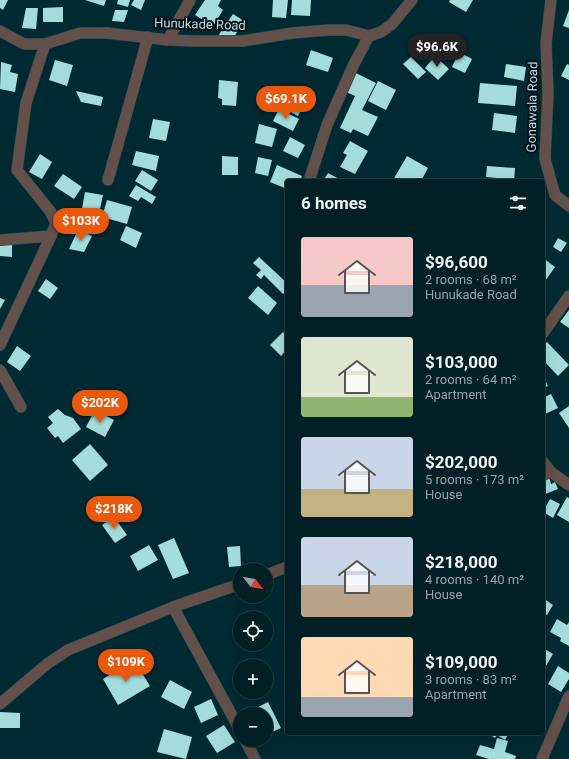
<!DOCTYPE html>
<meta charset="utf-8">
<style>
:root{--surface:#002026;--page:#0a282e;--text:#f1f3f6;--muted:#95a3a7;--line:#223e43;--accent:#ea580c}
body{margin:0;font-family:Roboto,sans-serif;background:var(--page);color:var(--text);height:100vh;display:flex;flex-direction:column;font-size:15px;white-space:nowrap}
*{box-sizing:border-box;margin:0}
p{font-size:13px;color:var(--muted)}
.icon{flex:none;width:22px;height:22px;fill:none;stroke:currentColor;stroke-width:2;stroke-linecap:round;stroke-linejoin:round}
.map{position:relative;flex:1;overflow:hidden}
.drawer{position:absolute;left:285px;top:179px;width:260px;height:556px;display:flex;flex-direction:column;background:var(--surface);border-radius:4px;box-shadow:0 4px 16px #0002,0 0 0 1px var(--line)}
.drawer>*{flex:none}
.needle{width:26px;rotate:121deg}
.controls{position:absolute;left:233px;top:563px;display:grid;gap:8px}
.controls a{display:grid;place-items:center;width:40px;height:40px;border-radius:50%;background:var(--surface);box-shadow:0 4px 16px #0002,0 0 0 1px var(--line);font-size:20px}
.price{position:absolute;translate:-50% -34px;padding:0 9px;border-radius:14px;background:var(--accent);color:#fff;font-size:13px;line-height:26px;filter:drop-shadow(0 1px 2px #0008)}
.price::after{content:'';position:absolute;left:50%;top:24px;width:12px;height:9px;margin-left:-6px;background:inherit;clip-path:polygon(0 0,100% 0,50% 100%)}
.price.selected{background:#222;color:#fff}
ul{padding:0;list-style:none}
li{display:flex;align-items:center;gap:12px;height:100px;padding:0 16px}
li span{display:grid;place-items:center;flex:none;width:112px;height:80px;border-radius:4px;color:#555}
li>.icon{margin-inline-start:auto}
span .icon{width:48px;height:48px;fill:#fffc;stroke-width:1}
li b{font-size:17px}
h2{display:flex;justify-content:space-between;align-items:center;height:48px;padding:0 16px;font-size:17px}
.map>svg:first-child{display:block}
.building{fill:#a4dcdc}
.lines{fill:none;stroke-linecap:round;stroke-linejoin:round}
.minor-casing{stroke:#1f464e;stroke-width:12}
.tertiary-casing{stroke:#1f464e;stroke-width:12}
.minor{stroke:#63504b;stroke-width:11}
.tertiary{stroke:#63504b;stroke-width:11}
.labels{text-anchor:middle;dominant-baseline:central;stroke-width:4;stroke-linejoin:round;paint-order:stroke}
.street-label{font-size:13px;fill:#c1dbe1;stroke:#001015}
</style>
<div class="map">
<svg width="569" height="759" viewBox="0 0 569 759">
<rect width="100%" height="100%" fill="#002a32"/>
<g class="building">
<path d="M0,0H8L3,10L0,8Z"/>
<path d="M85,0H106L104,6Z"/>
<path d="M118,0H130L128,7L117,4Z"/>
<path d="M134,0H145L141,10L131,5Z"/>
<path d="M205,0H221L218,6L223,10L213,26L195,15Z"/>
<path d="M273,0H288L286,18L272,17Z"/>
<path d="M292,0H311L310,16L291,15Z"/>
<path d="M450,0H473L466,12L449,2Z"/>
<path d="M63,7V22H43V8Z"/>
<path d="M26,8H38L36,29L22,28Z"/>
<path d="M115,10H128L124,22L112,21Z"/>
<path d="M569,10V28L563,26Z"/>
<path d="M233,14L244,21L232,40L216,39Z"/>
<path d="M444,38L456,50L446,60L434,49Z"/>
<path d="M311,50L333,58L328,72L306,65Z"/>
<path d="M459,52L472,59L465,73L452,67Z"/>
<path d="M435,56L449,69L438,80L425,68Z"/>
<path d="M411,57L426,72L418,79L403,64Z"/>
<path d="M55,60L73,65L67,86L49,80Z"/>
<path d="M1,62L12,65L10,72L18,74L15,92L0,89Z"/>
<path d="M506,64L526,67L524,81L504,77Z"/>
<path d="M567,64L569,65V80L561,76Z"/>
<path d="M356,73L376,83L362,110L378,117L368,136L353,129L351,133L340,128L355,96L346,92Z"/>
<path d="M219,80L238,82L236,106L222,105V99L218,98Z"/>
<path d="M378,81L396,90L386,110L368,101Z"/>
<path d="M480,83L517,86L515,106L478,103Z"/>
<path d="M76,91L103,97L101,106L81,102Z"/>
<path d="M292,95L305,102L298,116L285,109Z"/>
<path d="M279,109L299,119L293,131L273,121Z"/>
<path d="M494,113L517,116L515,133L492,130Z"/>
<path d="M153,119L170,122L166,141L149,138Z"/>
<path d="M259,124L277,129L272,147L255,143Z"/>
<path d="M290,137L305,145L298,158L283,151Z"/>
<path d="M350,141L368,151L355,174L340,167L347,155L343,153Z"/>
<path d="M136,151L159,156L156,171L132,165Z"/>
<path d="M40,154L52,162L42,179L29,172Z"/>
<path d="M222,156L238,157V175H222Z"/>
<path d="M407,156L428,168L421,181H395L393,180Z"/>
<path d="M258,157L272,160L268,176L255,173Z"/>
<path d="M277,165L302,176L300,181H287V189L270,182Z"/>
<path d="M487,166L515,168L514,181H497V178L486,177Z"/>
<path d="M142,170L158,180L151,191L135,181Z"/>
<path d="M328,173L343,181H323Z"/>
<path d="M63,174L82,187L74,199L54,186Z"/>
<path d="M136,185L156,197L152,204L141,197L138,201L129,196Z"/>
<path d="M85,192L103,195L97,223L80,220Z"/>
<path d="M107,200L132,207L127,224L102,217Z"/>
<path d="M126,226L142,233L136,248L120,240Z"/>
<path d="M78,230L92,236L84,252L69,249Z"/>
<path d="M558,238L567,243L561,252L553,247Z"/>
<path d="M0,241H12V257L0,256Z"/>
<path d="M259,257L287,283V290L283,294L264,275L261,279L256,275L261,270L253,263Z"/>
<path d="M543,258L555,267L543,284Z"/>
<path d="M46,279L58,288L50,299L38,291Z"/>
<path d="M258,286L277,303L268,315L248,298Z"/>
<path d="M0,298L5,300L0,309Z"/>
<path d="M569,310V328L560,322Z"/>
<path d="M283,332L287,336V349L281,356L270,345Z"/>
<path d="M547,342L569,365L558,376L543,360V345Z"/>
<path d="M17,346L31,356L20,371L7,362Z"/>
<path d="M543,375L548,386L543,388Z"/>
<path d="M551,394L558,408L543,415V398Z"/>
<path d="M569,406V428L559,413Z"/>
<path d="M58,409L65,415L73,418L81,429L63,443L58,436L55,438L47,428L53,423L48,417Z"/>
<path d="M95,410L114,420L105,437L86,427Z"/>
<path d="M90,444L108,465L90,481L72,460Z"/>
<path d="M549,477L551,484L555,482L558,489L543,495V479Z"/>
<path d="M567,497L569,498V522L557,515Z"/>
<path d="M550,499L560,504L553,518L543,512Z"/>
<path d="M114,517L127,535L115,543L102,525Z"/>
<path d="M174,538L189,573L173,579L158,545Z"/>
<path d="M149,545L158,560L138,571L130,556Z"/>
<path d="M240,546L241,566L229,567L227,547Z"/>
<path d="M543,598L553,605L547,615L544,614L543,615Z"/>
<path d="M557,619L567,625L569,622V646L560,641L561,638L550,632Z"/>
<path d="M543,648L553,654L543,671Z"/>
<path d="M134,660L150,686L118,705L103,679Z"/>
<path d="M558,666L569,673V679L561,692L548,684Z"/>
<path d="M170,680L192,692L184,709L161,697Z"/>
<path d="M211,699L218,715L201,723L194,707Z"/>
<path d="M268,702L281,728L266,735V714H251L250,711Z"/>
<path d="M0,712L20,713V728H0Z"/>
<path d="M224,725L235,742L217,753L206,736Z"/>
<path d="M164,729L192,737L186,759L157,752Z"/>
<path d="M487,733H509L505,740L497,735L495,738Z"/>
<path d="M497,738L508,741L505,752L516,756L515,759H489L476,755L480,745L494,749Z"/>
</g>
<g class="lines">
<g class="minor-casing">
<g id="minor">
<path d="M0,31L24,44H45L80,33H107L168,40L196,41H242L293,33L328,30H346L369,36L381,32L392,24L412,0"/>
<path d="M168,40L190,0"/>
<path d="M108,180L148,37"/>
<path d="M309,181L327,125L354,64L369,36"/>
<path d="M0,240L51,236"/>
<path d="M0,345L51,236L56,223L50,211L17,170L26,103L45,44"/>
<path d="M0,370L21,407"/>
<path d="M543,475L551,472"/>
<path d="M266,575L287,567"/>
<path d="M173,607L240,730"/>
<path d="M0,704L47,664L68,650L173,607L240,584"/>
<path d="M245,740L255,759"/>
</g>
</g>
<g class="tertiary-casing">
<g id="tertiary">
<path d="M551,0L546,43L548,93L545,159L555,195L569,206"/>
<path d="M543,333L569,296"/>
<path d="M543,462L551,472L569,485"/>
<path d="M542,759L569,696"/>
</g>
</g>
<use href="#minor" class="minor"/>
<use href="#tertiary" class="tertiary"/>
</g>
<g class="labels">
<g class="street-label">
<text transform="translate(200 24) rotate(2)">Hunukade Road</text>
<text transform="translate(532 107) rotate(-89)">Gonawala Road</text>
</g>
</g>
</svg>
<div class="controls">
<a><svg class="needle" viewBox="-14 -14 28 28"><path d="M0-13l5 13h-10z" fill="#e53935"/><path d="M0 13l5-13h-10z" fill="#95a3a7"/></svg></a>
<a><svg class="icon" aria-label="locate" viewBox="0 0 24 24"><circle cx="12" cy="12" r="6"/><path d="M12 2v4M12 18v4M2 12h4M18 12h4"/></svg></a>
<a>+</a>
<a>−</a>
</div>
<b class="price selected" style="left:437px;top:68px">$96.6K</b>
<b class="price" style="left:286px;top:120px">$69.1K</b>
<b class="price" style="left:81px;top:242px">$103K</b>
<b class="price" style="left:100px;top:424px">$202K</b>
<b class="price" style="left:114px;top:530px">$218K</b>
<b class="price" style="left:126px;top:683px">$109K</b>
<section class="drawer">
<h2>6 homes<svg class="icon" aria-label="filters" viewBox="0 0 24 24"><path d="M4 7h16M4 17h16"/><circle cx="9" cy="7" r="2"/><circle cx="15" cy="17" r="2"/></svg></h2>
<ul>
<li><span style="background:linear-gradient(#f6c9c9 60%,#9aa5b1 0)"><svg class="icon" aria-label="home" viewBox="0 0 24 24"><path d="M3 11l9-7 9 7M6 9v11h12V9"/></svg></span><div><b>$96,600</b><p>2 rooms · 68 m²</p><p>Hunukade Road</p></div></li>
<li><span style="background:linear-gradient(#dfe7d0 75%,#8fb573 0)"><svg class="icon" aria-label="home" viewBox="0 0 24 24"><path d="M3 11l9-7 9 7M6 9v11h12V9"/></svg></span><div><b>$103,000</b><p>2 rooms · 64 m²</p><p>Apartment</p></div></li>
<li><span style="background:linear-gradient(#c9d6e8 65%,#c2b280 0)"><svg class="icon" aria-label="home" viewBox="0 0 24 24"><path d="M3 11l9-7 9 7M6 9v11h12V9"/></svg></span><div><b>$202,000</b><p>5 rooms · 173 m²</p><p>House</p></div></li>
<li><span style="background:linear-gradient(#c9d6e8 60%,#b9a48a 0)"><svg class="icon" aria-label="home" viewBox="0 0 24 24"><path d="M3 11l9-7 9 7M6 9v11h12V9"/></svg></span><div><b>$218,000</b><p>4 rooms · 140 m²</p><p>House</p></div></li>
<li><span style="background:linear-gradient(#ffd9b3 75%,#9aa5b1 0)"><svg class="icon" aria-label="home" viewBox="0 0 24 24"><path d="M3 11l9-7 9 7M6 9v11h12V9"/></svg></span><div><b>$109,000</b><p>3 rooms · 83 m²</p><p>Apartment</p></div></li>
</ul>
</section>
</div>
